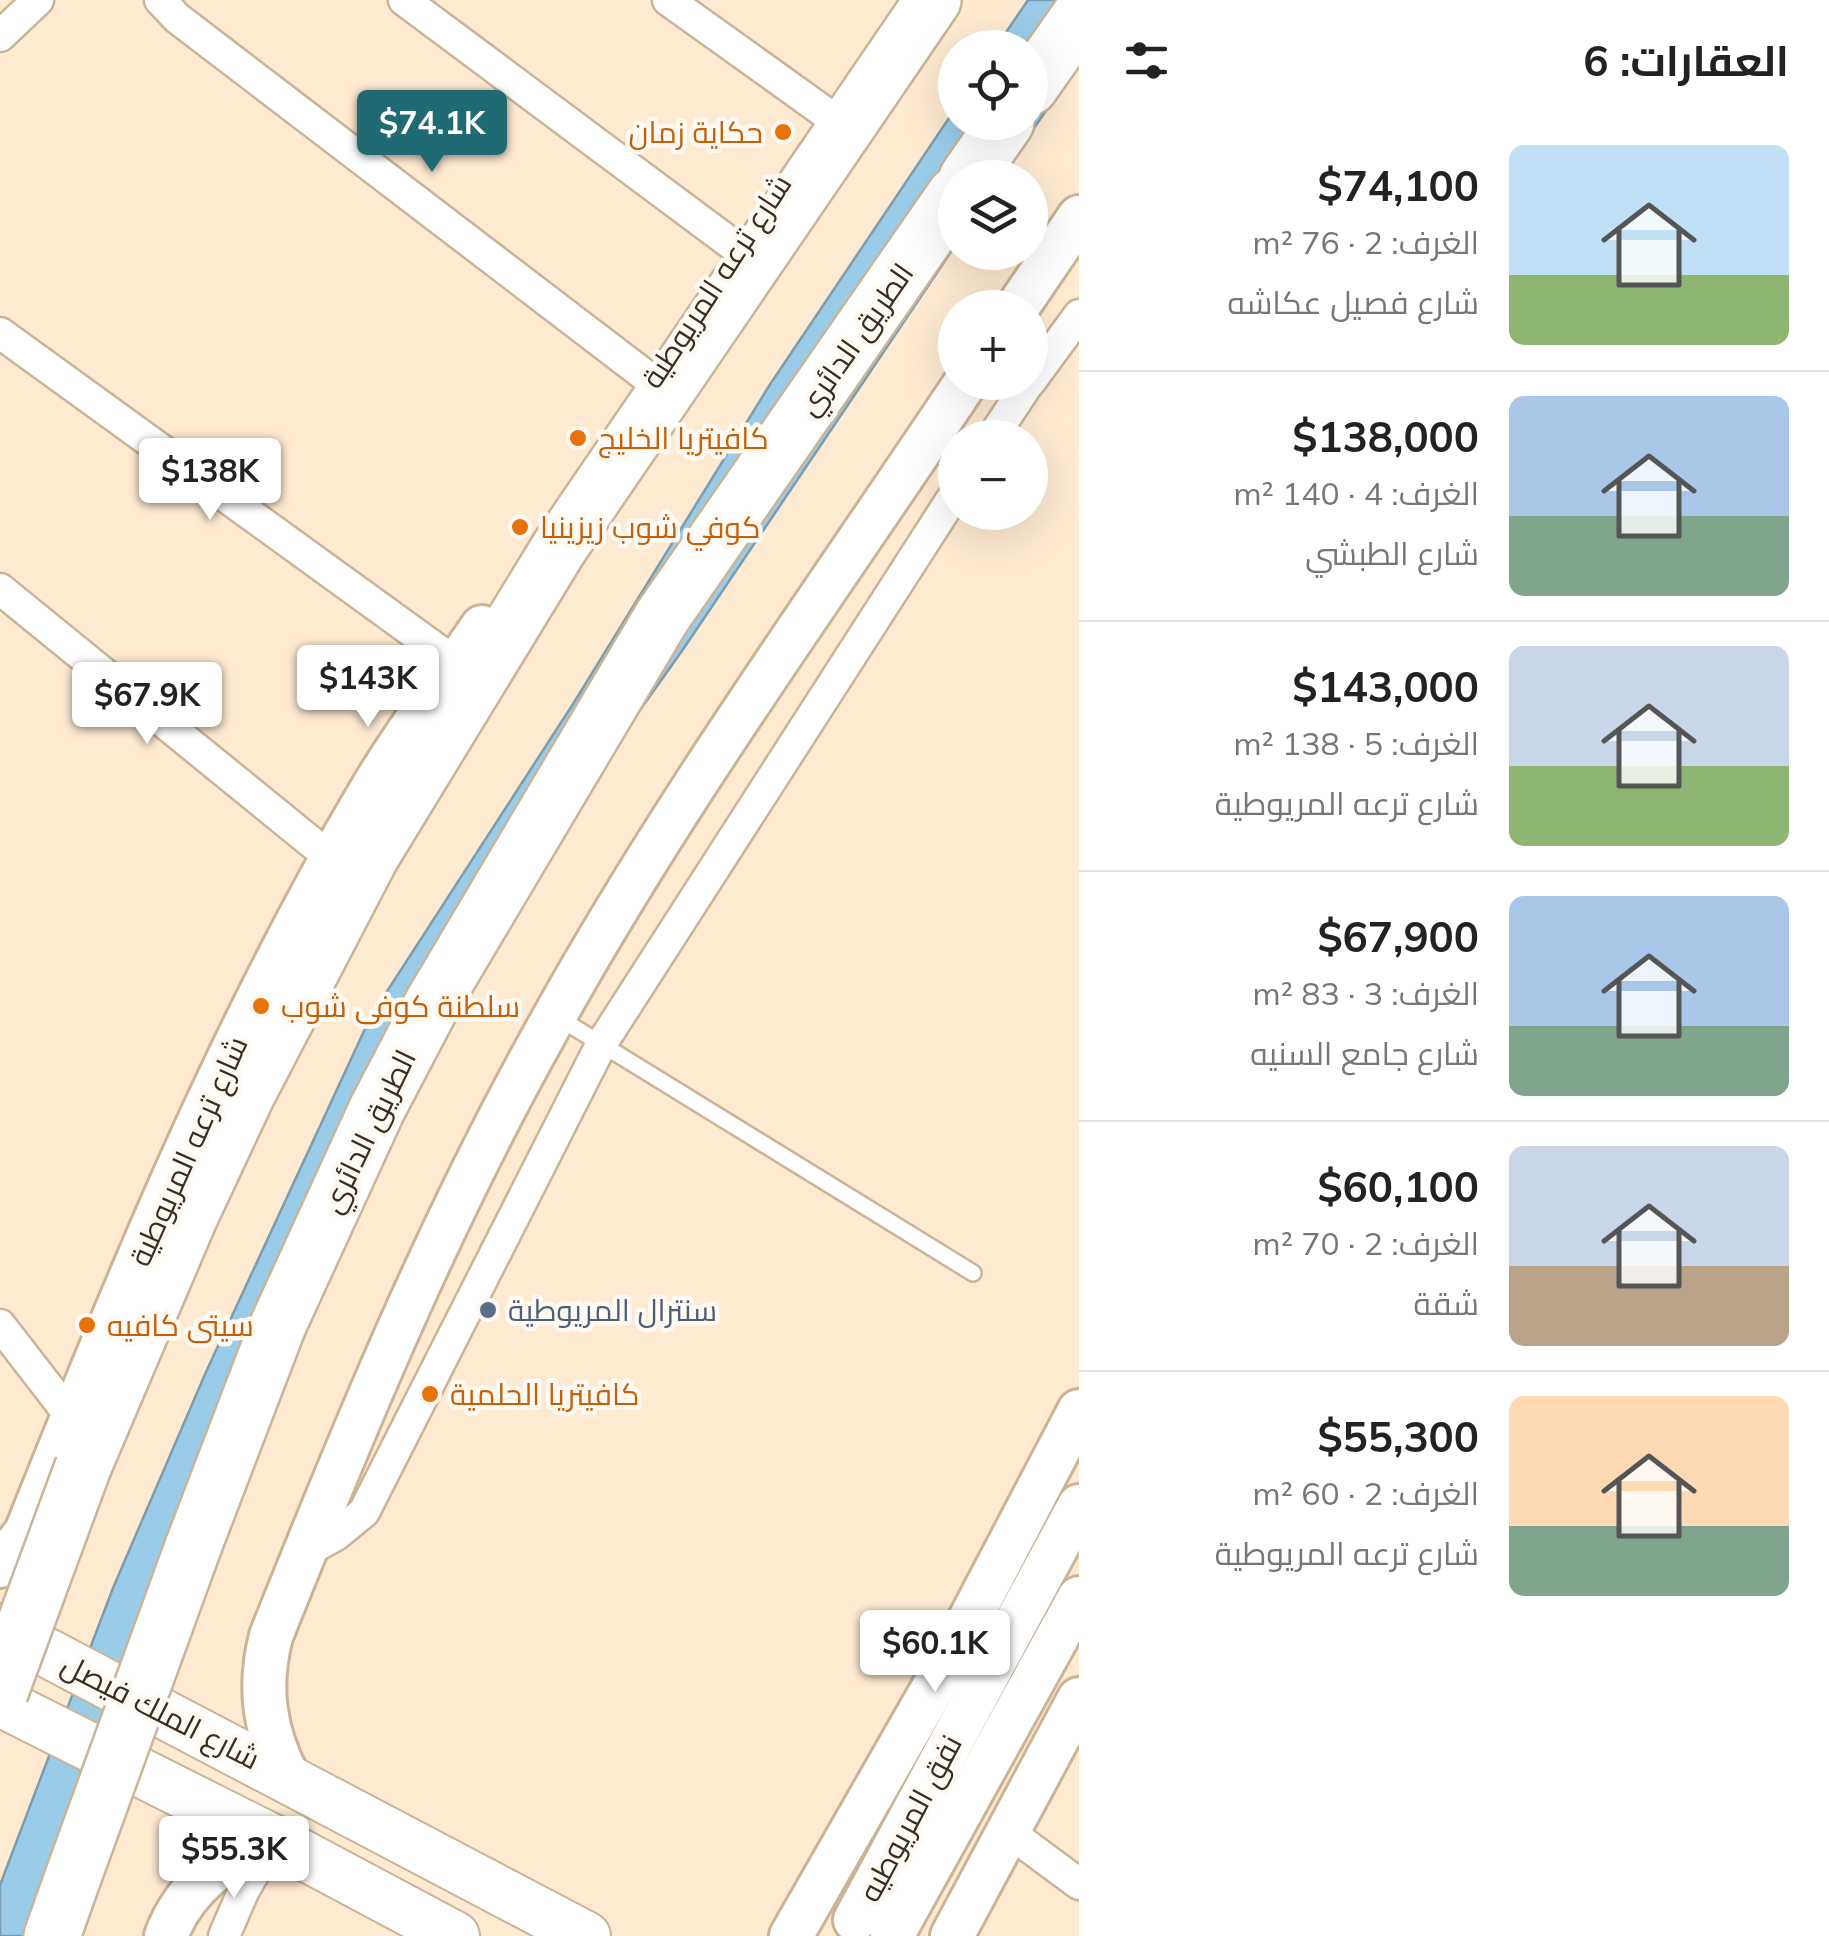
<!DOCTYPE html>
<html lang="ar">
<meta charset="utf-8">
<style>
:root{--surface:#fff;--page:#f6f6f6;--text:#222;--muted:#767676;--line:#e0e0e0;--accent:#1f6a73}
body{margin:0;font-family:Mulish,Cairo,sans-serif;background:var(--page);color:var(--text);direction:rtl;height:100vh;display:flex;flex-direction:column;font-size:38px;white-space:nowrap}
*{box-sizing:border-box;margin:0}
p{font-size:32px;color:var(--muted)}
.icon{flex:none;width:55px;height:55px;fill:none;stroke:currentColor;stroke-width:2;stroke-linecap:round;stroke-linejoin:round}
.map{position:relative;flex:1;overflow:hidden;direction:ltr}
.side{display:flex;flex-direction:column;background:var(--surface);width:750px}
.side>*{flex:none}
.controls{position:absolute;left:938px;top:30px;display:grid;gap:20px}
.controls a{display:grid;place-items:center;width:110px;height:110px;border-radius:50%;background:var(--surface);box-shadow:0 10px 40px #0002;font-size:50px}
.price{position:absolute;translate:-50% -85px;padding:0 22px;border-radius:10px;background:#fff;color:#222;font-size:32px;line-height:65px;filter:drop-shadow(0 2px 5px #0008)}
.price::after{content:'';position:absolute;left:50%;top:60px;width:30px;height:22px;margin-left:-15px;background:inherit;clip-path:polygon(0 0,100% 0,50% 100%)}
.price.on{background:var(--accent);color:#fff}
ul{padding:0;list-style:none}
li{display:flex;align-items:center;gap:30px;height:250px;padding:0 40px}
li+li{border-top:2px solid var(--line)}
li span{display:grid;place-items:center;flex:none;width:280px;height:200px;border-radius:15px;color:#555}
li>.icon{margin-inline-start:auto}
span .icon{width:120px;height:120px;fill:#fffc;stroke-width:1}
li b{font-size:42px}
h2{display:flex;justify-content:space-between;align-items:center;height:120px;padding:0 40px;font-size:42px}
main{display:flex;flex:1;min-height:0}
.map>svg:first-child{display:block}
.water{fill:#9accea;stroke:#7c9dae;stroke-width:2.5}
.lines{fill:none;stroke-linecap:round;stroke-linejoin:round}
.lane-casing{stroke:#cbb495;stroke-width:20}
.street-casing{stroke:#cbb495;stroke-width:35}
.secondary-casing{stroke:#cbb495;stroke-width:48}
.primary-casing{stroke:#cbb495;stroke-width:52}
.highway-casing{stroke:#cbb495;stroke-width:60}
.lane{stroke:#fff;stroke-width:15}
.street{stroke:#fff;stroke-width:30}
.secondary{stroke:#fff;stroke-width:42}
.primary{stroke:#fff;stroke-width:48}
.highway{stroke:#fff;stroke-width:55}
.highway-bridge-casing{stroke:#cbb495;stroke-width:60;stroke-linecap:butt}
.highway-bridge{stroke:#fff;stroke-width:55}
.food-dot{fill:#e8710a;stroke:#fefaf3;stroke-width:4}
.service-dot{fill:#5c6f8a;stroke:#fefaf3;stroke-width:4}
.labels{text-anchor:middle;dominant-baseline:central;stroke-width:9;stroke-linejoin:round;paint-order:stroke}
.food-label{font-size:30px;fill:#c56008;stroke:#fefaf3;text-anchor:start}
.street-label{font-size:30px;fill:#372e22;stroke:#fefaf3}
.service-label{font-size:30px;fill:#4e5e75;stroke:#fefaf3;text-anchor:start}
</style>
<main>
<section class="side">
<h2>العقارات: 6<svg class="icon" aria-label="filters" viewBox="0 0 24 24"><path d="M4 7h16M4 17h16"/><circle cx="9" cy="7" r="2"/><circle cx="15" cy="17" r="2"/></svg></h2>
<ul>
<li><span style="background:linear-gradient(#bfe0f5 65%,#8fb573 0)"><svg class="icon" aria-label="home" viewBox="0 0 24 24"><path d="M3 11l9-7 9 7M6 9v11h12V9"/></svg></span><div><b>$74,100</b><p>الغرف: 2 · 76 m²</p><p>شارع فصيل عكاشه</p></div></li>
<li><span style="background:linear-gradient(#a9c7e8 60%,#7fa58c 0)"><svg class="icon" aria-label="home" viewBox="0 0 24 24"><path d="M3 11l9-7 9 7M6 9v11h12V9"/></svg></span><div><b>$138,000</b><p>الغرف: 4 · 140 m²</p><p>شارع الطبشي</p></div></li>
<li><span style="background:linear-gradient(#c9d6e8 60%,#8fb573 0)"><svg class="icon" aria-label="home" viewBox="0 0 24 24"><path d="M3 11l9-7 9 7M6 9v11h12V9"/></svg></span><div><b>$143,000</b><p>الغرف: 5 · 138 m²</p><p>شارع ترعه المريوطية</p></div></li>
<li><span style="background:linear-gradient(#a9c7e8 65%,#7fa58c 0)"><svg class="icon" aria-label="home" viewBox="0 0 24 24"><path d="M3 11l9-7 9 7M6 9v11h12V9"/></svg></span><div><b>$67,900</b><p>الغرف: 3 · 83 m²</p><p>شارع جامع السنيه</p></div></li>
<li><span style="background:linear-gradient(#c9d6e8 60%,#b9a48a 0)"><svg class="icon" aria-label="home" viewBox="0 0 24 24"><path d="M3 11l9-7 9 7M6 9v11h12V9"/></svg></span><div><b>$60,100</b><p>الغرف: 2 · 70 m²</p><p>شقة</p></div></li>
<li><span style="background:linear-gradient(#ffd9b3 65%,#7fa58c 0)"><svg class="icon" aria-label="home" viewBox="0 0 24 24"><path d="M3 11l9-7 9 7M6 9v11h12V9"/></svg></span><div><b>$55,300</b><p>الغرف: 2 · 60 m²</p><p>شارع ترعه المريوطية</p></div></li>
</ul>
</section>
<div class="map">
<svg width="1079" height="1936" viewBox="0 0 1079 1936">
<rect width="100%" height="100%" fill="#fdead1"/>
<path class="water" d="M1028,0H1079V62L1001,177L955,178V246L684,648L523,875L415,1064L44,1936H0V1885L113,1588L206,1372L371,1016L573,704L769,386L955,109V122H1030V48L996,47Z"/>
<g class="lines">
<g class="lane-casing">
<path id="lane" d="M559,1018L973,1273"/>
</g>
<g class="street-casing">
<g id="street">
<path d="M160,0L177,18L651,380"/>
<path d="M404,0L737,248"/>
<path d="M668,0L827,114"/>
<path d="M0,36L38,0"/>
<path d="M0,333L457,664"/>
<path d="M1030,382L1079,315"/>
<path d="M992,438L1029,382"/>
<path d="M0,589L332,859"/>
<path d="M0,1325L72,1418"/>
<path d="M305,1552L336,1535L364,1512L602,1043L955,494"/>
<path d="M1009,1832L1079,1884"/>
<path d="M224,1936L243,1892L273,1839"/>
</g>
</g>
<g class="secondary-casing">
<g id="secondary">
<path d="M1017,308L1079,217"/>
<path d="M0,1566L26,1532C126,1282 229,1030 367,797C401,738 444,683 482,627"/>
<path d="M288,1777C264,1730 258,1687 271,1636C353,1431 436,1229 543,1037C668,809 822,598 966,382"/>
<path d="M855,1920L1079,1506"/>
<path d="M166,1936C185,1886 224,1858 273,1839"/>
<path d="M791,1936L941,1674L1079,1411"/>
<path d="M892,1936L1079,1598"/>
<path d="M952,1936L1079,1699"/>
</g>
</g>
<g class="primary-casing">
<g id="primary">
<path d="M0,1628L586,1936"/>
<path d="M0,1702L273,1839L455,1936"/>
</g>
</g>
<g class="highway-casing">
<g id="highway">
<path d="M1030,87L1079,17"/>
<path d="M967,178L1006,122"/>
<path d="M83,1467L189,1218L246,1096L371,856L559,548L933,0"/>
<path d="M193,1547L278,1325L377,1109L432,1004L662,617L955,195"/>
<path d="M52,1936L73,1877"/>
</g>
</g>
<use href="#lane" class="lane"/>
<use href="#street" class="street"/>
<use href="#secondary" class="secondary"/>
<use href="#primary" class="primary"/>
<use href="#highway" class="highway"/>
<g class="highway-bridge-casing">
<g id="highway-bridge">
<path d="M0,1692L83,1467"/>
<path d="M73,1877L193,1547"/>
</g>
</g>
<use href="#highway-bridge" class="highway-bridge"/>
</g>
<g class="food-dot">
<circle cx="783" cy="132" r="10"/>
<circle cx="578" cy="438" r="10"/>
<circle cx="520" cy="527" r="10"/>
<circle cx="261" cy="1006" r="10"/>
<circle cx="87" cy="1325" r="10"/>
<circle cx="430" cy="1394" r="10"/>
</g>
<circle class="service-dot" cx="488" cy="1310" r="10"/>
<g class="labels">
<g class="food-label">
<text x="763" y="132" text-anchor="end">حكاية زمان</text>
<text x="598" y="438">كافيتريا الخليج</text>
<text x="540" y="527">كوفي شوب زيزينيا</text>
<text x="281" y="1006">سلطنة كوفى شوب</text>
<text x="107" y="1325">سيتى كافيه</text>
<text x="450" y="1394">كافيتريا الحلمية</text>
</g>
<g class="street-label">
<text transform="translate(716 281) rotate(-57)">شارع ترعه المريوطية</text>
<text transform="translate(855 339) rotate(-55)">الطريق الدائري</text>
<text transform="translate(368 1131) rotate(-64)">الطريق الدائري</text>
<text transform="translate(188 1151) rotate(-66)">شارع ترعه المريوطية</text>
<text transform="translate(161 1711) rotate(27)">شارع الملك فيصل</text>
<text transform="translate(910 1818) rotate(-62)">نفق المريوطيه</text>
</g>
<g class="service-label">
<text x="508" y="1310">سنترال المريوطية</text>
</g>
</g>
</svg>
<div class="controls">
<a><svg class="icon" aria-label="locate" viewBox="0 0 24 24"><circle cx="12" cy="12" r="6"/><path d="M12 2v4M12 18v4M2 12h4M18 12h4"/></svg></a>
<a><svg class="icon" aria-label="layers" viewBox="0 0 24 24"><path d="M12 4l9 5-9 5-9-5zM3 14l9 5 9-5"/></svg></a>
<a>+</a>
<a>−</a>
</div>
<b class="price on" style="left:432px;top:175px">$74.1K</b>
<b class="price" style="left:210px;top:523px">$138K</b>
<b class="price" style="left:368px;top:730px">$143K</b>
<b class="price" style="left:147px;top:747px">$67.9K</b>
<b class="price" style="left:935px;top:1695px">$60.1K</b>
<b class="price" style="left:234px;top:1901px">$55.3K</b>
</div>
</main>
